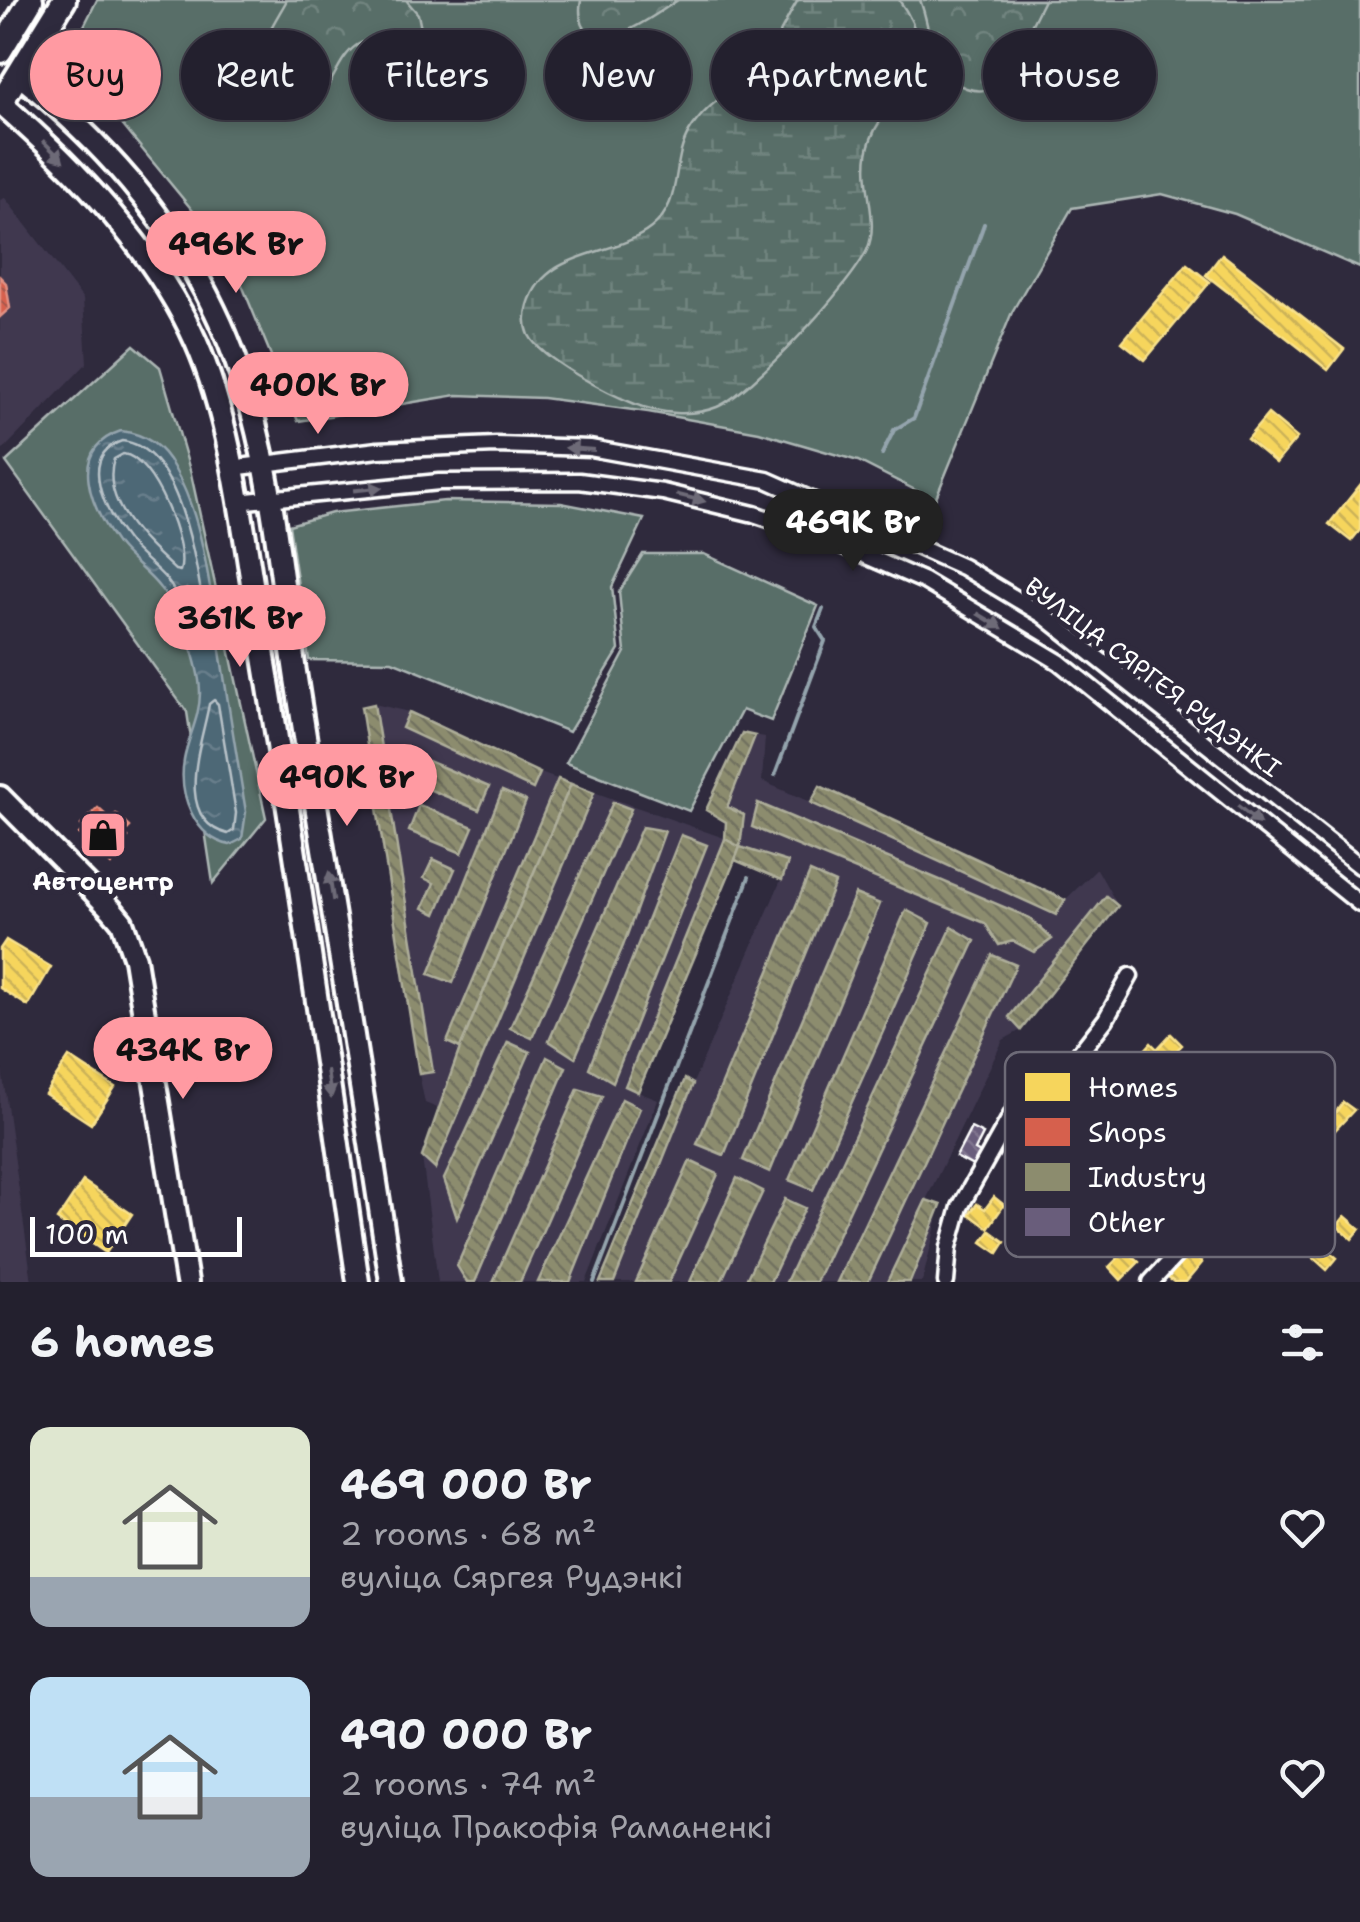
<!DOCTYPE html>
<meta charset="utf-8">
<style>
:root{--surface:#23202e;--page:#2b2836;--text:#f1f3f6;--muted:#a3a3aa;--line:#403e4a;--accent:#ff9aa2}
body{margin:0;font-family:"Shantell Sans",sans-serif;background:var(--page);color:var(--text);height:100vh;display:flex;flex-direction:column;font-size:38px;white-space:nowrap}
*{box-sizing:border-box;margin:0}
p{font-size:32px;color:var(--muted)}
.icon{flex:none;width:55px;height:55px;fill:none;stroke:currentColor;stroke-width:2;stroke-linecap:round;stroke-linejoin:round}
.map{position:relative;height:1282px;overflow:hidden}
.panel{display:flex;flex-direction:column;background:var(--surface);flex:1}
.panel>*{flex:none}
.banner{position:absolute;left:30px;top:30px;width:1300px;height:90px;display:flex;gap:20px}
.scale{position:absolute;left:30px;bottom:25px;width:212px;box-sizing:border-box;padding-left:10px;border:5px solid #fff;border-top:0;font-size:28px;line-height:35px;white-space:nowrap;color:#fff;-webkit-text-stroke:8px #2f2a3d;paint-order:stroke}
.price{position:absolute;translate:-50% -85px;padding:0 22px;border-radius:35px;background:var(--accent);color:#111;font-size:32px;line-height:65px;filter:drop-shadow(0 2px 5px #0008)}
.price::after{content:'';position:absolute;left:50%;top:60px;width:30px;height:22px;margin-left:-15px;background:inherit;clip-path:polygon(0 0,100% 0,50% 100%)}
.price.current{background:#222;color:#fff}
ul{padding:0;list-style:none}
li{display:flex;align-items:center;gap:30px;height:250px;padding:0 30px}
li span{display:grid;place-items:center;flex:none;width:280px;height:200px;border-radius:20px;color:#555}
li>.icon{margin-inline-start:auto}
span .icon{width:120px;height:120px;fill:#fffc;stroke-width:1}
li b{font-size:42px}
h2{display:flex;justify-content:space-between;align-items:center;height:120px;padding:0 30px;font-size:42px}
.pill{padding:0 35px;border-radius:45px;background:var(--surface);box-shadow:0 5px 15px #0003,0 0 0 2px var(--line);font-size:35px;line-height:90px}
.pill.current{background:var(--accent);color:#111}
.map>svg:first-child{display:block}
.built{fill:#403950}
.green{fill:#586e68;stroke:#acb6b4;stroke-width:2.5}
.forest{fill:url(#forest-crowns);stroke:#acb6b4;stroke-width:2.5}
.wetland{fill:url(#wetland-marsh);stroke:#acb6b4;stroke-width:2.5}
.water{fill:url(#water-ripples);stroke:#94a4ad;stroke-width:2.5}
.homes{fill:url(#homes-back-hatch);stroke:#f9e28d;stroke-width:2.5}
.shops{fill:url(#shops-back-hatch);stroke:#e29082;stroke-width:2.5}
.industry{fill:url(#industry-back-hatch);stroke:#aeae9a;stroke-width:2.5}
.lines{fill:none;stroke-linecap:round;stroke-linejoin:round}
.shore{stroke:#b8c2c8;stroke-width:2.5}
.stream{stroke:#94a4ad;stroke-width:4}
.building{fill:url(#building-back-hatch);stroke:#fff;stroke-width:2.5}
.street-casing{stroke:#fff;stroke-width:21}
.secondary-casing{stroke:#fff;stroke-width:28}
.primary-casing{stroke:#fff;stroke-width:30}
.street{stroke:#2f2a3d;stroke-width:14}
.secondary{stroke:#2f2a3d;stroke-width:20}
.primary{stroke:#2f2a3d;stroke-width:22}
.oneway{fill:#6d6a77}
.labels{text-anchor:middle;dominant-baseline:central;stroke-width:10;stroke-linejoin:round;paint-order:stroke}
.street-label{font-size:25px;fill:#fff;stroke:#2f2a3d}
.poi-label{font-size:25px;font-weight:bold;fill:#fff;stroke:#2f2a3d}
.key{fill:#2f2a3d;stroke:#6d6a77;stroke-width:2.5}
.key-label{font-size:28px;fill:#fff}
</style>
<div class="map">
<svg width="1360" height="1282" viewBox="0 0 1360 1282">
<defs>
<pattern id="forest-crowns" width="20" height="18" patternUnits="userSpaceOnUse" patternTransform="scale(2.5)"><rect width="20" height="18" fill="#586e68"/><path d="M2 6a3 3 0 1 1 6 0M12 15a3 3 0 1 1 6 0" fill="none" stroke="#71847f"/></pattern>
<pattern id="wetland-marsh" width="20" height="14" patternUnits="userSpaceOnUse" patternTransform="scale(2.5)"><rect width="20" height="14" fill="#586e68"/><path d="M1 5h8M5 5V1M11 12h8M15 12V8" fill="none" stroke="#71847f"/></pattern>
<pattern id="water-ripples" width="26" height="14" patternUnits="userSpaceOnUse" patternTransform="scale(2.5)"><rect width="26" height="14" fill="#4d6776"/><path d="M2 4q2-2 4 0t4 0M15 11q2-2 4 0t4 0" fill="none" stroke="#687e8b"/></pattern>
<pattern id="homes-back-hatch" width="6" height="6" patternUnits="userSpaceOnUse" patternTransform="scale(2.5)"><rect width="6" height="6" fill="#f6d55c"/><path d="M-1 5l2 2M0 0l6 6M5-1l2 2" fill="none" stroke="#ccb358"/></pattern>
<pattern id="shops-back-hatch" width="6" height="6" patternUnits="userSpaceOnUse" patternTransform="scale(2.5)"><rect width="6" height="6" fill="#d6604d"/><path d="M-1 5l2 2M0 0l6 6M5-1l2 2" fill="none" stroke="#a6594d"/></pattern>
<pattern id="industry-back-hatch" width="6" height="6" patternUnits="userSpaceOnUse" patternTransform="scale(2.5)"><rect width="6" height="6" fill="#8c8c6e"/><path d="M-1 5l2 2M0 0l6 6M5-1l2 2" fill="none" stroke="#727260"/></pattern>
<pattern id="building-back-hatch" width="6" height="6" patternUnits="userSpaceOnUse" patternTransform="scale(2.5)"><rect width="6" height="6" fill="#695d7b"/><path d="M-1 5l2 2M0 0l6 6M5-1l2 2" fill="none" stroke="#80758f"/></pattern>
</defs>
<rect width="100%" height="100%" fill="#2f2a3d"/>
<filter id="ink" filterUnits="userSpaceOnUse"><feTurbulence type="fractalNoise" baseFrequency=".01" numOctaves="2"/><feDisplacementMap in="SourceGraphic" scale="20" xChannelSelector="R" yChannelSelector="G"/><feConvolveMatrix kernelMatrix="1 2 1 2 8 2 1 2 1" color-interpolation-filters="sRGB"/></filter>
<g filter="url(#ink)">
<g class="built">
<path d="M5,198L83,299L87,363L0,453V200Z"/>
<path d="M374,704L409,712L540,773L724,838L726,822L706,810L742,733L765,737L762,781L810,802L820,786L1065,900L1097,869L1118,906L1021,1030L1003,1040L926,1200L941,1205L922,1282H600L685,1079L693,1083L781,880L736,860L638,1092L658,1100L586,1282H438L422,1157L440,1109L425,1103L419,1074L361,707Z"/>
<path d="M0,1056L32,1282H0Z"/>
</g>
<g class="green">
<path d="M97,0H1360V268L1235,214L1162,194L1072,208L1012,312L935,500L858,461L759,432L648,412L543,398L457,395L298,421L230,256L110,110L80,82L74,62L75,44Z"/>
<path d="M134,345L160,367L191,474L266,818L213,883L187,712L6,462Z"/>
<path d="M445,501L561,503L644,519L612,587L619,650L569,732L392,661L309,660L289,525L332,513Z"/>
<path d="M643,554H704L818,606L771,721L742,710L689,811L566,763L625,652L619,592Z"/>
</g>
<g class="forest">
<path d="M287,0H406L418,14L421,29C405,51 380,30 357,45C335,60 333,92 310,106C299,113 285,114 272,112C220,103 274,24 287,0Z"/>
<path d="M581,0H678C659,12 605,54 586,30C579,21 579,11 581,0Z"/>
<path d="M920,0H1044L1003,82C991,90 980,93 966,88C929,75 932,30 920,0Z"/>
</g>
<path class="wetland" d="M798,0H899C919,27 928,62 906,90C893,106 878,119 871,139C856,179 882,217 867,250C852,284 750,394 717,407C692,417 660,414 635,404C609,394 541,359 529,335C525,326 525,315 528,305C545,248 613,258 651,228C684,202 670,164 689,132C705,105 732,91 754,70C774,50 783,24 798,0Z"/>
<path class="water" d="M121,431C146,434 162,446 174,468C202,517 208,576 217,631C226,691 236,752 246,812L242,839L230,845C194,838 178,794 184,760C188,737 200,717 200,693C200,676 194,657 189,641C183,623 172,602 160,588C148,572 129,560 117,544C92,509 65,450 121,431Z"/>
<g class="homes">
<path d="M1222,254L1344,349L1328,370L1206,275Z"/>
<path d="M1187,264L1210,282L1145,360L1122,342Z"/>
<path d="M1268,414L1297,438L1276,463L1247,439Z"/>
<path d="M1360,485V530L1351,541L1329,524Z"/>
<path d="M6,940L51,967L28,1006L0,988V949Z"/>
<path d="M1171,1034L1182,1045L1160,1067L1144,1051L1151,1043L1157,1049Z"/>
<path d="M69,1057L115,1087L91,1124L45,1094Z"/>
<path d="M1343,1102L1354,1110L1324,1142L1308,1126L1325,1108L1333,1116Z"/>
<path d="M83,1181L132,1214L106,1253L57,1220Z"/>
<path d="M994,1197L1004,1205L988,1228L969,1214L977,1204L985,1209Z"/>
<path d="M1345,1216L1360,1229L1352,1239L1337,1226Z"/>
<path d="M990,1231L1005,1242L998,1253L982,1242Z"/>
<path d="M1318,1242L1337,1258L1327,1270L1308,1253Z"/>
<path d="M1126,1250L1139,1262L1121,1280L1109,1267Z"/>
<path d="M1189,1252L1202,1263L1186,1282H1174L1168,1278Z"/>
</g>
<g class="shops">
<path d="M0,277L6,283L10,308L0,317Z"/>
<path d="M98,808L110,819L116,814L130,827L124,833L128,837L116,848L122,854L111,865L79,834L84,829L81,825Z"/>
</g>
<g class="industry">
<path d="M374,704L433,1072L419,1074L361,707Z"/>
<path d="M409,712L540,773L533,789L402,728Z"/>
<path d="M742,733L755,736L727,807L744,815L740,847L725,839L726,822L706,810Z"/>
<path d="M412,754L489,787L479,810L402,778Z"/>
<path d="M558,779L571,784L460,1048L447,1042Z"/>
<path d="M571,784L594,793L435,1169L422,1157L460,1048Z"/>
<path d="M820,786L1065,900L1056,915L811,803Z"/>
<path d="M502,791L526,801L453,983L429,974Z"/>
<path d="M613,802L631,809L532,1038L510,1028Z"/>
<path d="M758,803L1030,918L1052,939L1034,952L1013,941L999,945L985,923L752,827Z"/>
<path d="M419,805L473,827L462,853L409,831Z"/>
<path d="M642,827L665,831L623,946L575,1058L549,1041Z"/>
<path d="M681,835L707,845L613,1082L589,1068Z"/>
<path d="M725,839L740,847L735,860L638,1092L625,1086Z"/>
<path d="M740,847L788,862L782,880L735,860Z"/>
<path d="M433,859L455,869L436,914L423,908L434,883L424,878Z"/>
<path d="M810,872L835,883L724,1155L697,1144Z"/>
<path d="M855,894L880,904L770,1172L743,1160Z"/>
<path d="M1106,896L1118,906L1021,1030L1009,1017Z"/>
<path d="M906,910L931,923L813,1190L789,1180Z"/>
<path d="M952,927L975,941L816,1282H786Z"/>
<path d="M992,955L1016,965L868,1282H837Z"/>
<path d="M508,1042L530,1052L457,1218L444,1179Z"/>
<path d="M547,1057L566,1067L475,1282H467L457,1266Z"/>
<path d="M685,1079L693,1084L614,1282H600Z"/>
<path d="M578,1089L602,1096L520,1282H493Z"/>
<path d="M622,1099L640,1108L570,1282H538Z"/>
<path d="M690,1161L718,1174L669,1282H636Z"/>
<path d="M737,1178L763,1191L721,1282H690Z"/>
<path d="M785,1199L805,1208L770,1282H745Z"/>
<path d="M926,1200L941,1205L910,1282H887Z"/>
</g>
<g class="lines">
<g class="shore">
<path d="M122,441C184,447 199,581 207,631L203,636L197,634C188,616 179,595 166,579C154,565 138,555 127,540C107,515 76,456 122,441Z"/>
<path d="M123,454C153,456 189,547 180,571L175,570C146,543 100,503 114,459Z"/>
<path d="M214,700L218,704L236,813L234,830L228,834C171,820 203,740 209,704Z"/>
</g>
<g class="stream">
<path d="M882,454L894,430L914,418L984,224"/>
<path d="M775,775L825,641L816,627L823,609"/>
<path d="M594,1282L749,877"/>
</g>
</g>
<path class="building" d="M971,1128L983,1134L975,1150L982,1154L975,1167L956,1157Z"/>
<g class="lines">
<g class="street-casing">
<g id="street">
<path d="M231,468L378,450L496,445L590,448L767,480L963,567L1043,615L1360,866"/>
<path d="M237,502L439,482L579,481L663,492L754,514L825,538L924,581L1059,662L1360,904"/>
<path d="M946,1282L949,1247L960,1207L1026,1089L1071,1064L1106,1019L1130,976"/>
<path d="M1151,1282L1322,1098"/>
</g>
</g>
<g class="secondary-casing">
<g id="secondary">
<path d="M19,75C99,138 171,218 215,311C272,428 277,559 297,685C328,884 362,1083 391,1282"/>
<path d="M1,103C76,169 155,250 196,342C235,430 245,550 262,645C297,857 327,1070 358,1282"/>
<path d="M0,797L112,910L122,922L135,959L187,1282"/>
</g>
</g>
<g class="primary-casing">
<g id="primary">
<path d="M0,51L31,0"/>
<path d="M0,104L64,0"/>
</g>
</g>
<use href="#street" class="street"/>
<use href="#secondary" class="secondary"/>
<use href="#primary" class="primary"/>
</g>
<defs><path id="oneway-solid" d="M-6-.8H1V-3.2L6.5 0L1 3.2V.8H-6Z" transform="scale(2.5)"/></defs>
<g class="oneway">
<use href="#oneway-solid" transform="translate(53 151) rotate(45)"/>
<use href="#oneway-solid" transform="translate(580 449) rotate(-176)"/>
<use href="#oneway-solid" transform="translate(368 489) rotate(-6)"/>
<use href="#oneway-solid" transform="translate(691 498) rotate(14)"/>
<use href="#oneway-solid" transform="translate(990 621) rotate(31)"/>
<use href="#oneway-solid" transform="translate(1249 815) rotate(39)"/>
<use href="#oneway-solid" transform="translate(331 886) rotate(-99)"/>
<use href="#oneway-solid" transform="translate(329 1084) rotate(82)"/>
</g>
</g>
<defs>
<g id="shop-square" transform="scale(2.5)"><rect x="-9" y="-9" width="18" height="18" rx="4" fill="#ff9aa2" stroke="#2f2a3d"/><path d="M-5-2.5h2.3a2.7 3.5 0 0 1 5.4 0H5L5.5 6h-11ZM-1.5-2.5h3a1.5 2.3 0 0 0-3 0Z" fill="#111"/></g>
</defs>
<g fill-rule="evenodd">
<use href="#shop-square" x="103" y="835"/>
</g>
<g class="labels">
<g class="street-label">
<text transform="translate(1153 677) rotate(37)">ВУЛІЦА СЯРГЕЯ РУДЭНКІ</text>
</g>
<g class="poi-label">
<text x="103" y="881">Автоцентр</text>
</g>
</g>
<rect x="1005" y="1052" width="330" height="205" rx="15" class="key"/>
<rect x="1025" y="1073" width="45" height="28" fill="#f6d55c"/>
<rect x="1025" y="1118" width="45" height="28" fill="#d6604d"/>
<rect x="1025" y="1163" width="45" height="28" fill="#8c8c6e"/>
<rect x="1025" y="1208" width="45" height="28" fill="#695d7b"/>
<g class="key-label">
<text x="1088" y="1097">Homes</text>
<text x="1088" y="1142">Shops</text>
<text x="1088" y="1187">Industry</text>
<text x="1088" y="1232">Other</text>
</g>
</svg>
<div class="scale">100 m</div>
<b class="price" style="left:236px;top:296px">496K Br</b>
<b class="price" style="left:318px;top:437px">400K Br</b>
<b class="price current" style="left:853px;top:574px">469K Br</b>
<b class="price" style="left:240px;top:670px">361K Br</b>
<b class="price" style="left:347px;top:829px">490K Br</b>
<b class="price" style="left:183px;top:1102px">434K Br</b>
<div class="banner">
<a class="pill current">Buy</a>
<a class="pill">Rent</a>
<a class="pill">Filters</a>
<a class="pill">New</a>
<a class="pill">Apartment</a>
<a class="pill">House</a>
</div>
</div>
<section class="panel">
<h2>6 homes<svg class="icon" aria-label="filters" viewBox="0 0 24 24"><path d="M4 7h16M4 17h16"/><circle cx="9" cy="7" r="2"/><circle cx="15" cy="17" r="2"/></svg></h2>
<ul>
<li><span style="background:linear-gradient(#dfe7d0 75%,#9aa5b1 0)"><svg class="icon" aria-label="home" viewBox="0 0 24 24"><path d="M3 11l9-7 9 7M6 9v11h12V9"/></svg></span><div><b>469 000 Br</b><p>2 rooms · 68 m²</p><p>вуліца Сяргея Рудэнкі</p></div><svg class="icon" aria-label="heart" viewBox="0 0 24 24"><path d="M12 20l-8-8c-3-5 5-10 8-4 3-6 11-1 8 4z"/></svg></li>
<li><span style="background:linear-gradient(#bfe0f5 60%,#9aa5b1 0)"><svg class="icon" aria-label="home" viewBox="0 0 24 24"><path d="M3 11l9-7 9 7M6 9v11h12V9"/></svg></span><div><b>490 000 Br</b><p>2 rooms · 74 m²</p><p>вуліца Пракофія Раманенкі</p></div><svg class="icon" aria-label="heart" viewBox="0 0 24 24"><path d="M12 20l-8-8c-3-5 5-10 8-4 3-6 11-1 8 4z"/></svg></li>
</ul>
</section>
